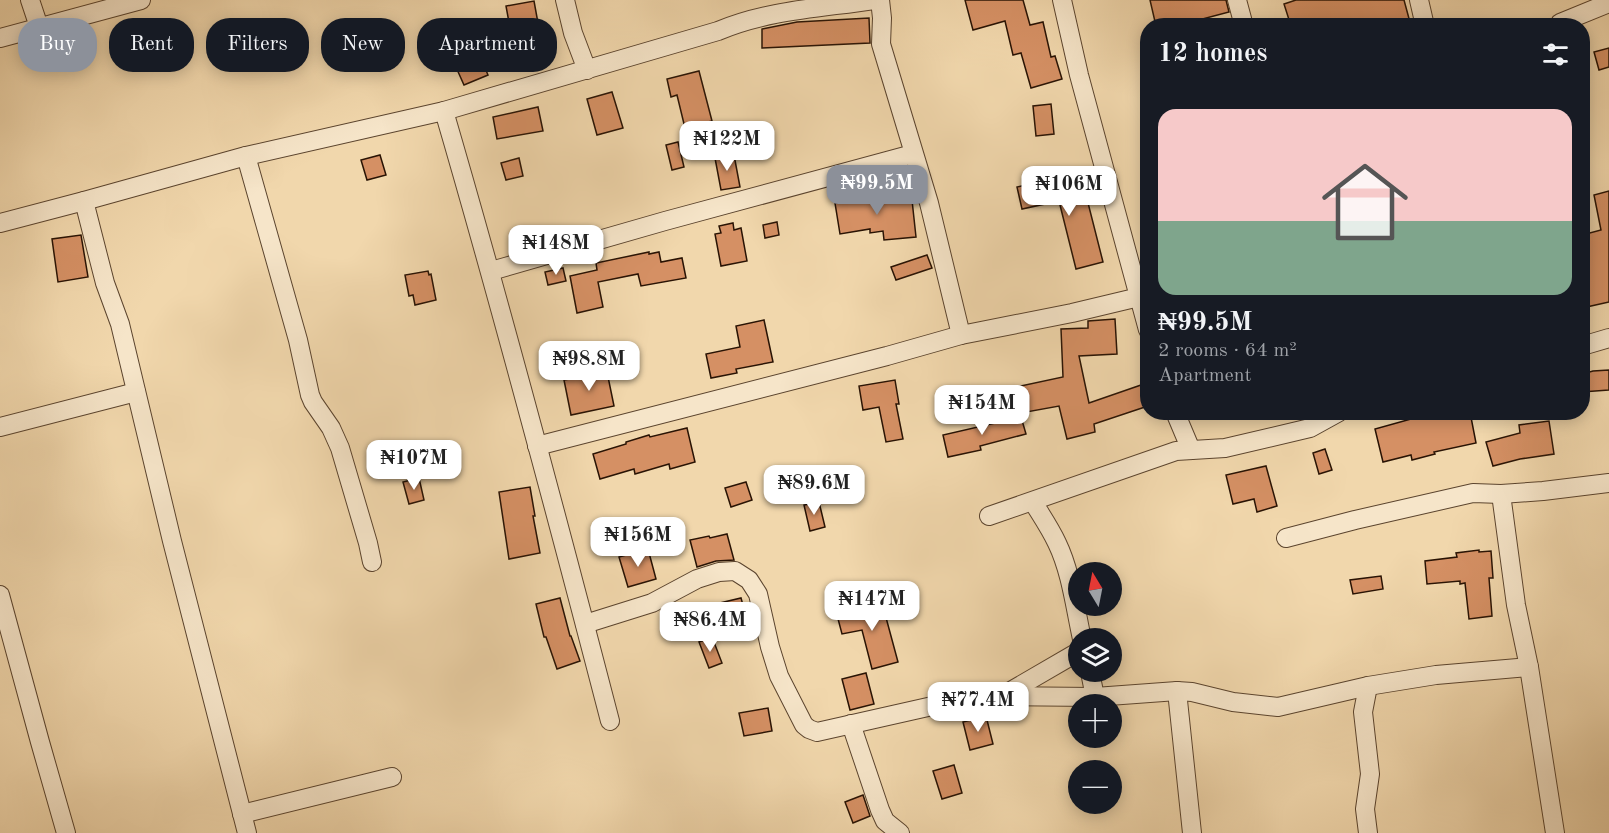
<!DOCTYPE html>
<meta charset="utf-8">
<style>
:root{--surface:#171b24;--page:#242831;--text:#f1f3f6;--muted:#9ea1a6;--line:#363941;--accent:#8c9099}
body{margin:0;font-family:"Old Standard TT",serif;background:var(--page);color:var(--text);height:100vh;display:flex;flex-direction:column;font-size:22px;white-space:nowrap}
*{box-sizing:border-box;margin:0}
p{font-size:20px;color:var(--muted)}
.icon{flex:none;width:33px;height:33px;fill:none;stroke:currentColor;stroke-width:2;stroke-linecap:round;stroke-linejoin:round}
.map{position:relative;flex:1;overflow:hidden}
.details{position:absolute;left:1140px;top:18px;width:450px;height:402px;display:flex;flex-direction:column;background:var(--surface);border-radius:24px;box-shadow:0 3px 15px #0003}
.details>*{flex:none}
.top-card{position:absolute;left:18px;top:18px;width:570px;height:54px;display:flex;gap:12px}
.needle{width:39px;rotate:350deg}
.tools{position:absolute;left:1068px;top:562px;display:grid;gap:12px}
.tools a{display:grid;place-items:center;width:54px;height:54px;border-radius:50%;background:var(--surface);box-shadow:0 3px 15px #0003;font-size:30px}
.price{position:absolute;translate:-50% -51px;padding:0 14px;border-radius:12px;background:#fff;color:#222;font-size:20px;line-height:39px;filter:drop-shadow(0 2px 3px #0008)}
.price::after{content:'';position:absolute;left:50%;top:36px;width:18px;height:14px;margin-left:-9px;background:inherit;clip-path:polygon(0 0,100% 0,50% 100%)}
.price.active{background:var(--accent);color:#fff}
ul{padding:0;list-style:none}
li{display:grid;align-content:center;gap:12px;height:318px;padding:0 18px}
li+li{border-top:2px solid var(--line)}
li span{display:grid;place-items:center;height:186px;border-radius:18px;color:#555}
li>.icon{margin-inline-start:auto}
span .icon{width:108px;height:108px;fill:#fffc;stroke-width:1}
li b{font-size:26px}
h2{display:flex;justify-content:space-between;align-items:center;height:72px;padding:0 18px;font-size:26px}
.tag{padding:0 21px;border-radius:24px;background:var(--surface);box-shadow:0 3px 15px #0003;font-size:21px;line-height:54px}
.tag.active{background:var(--accent);color:#fff}
.map>svg:first-child{display:block}
.building{fill:#d59064;stroke:#291304;stroke-width:1.5}
.lines{fill:none;stroke-linecap:round;stroke-linejoin:round}
.minor-casing{stroke:#5b442e;stroke-width:20}
.minor{stroke:#f6e5c9;stroke-width:18}
</style>
<div class="map">
<svg width="1609" height="833" viewBox="0 0 1609 833">
<rect width="100%" height="100%" fill="#f1d7ac"/>
<filter id="stains"><feTurbulence type="fractalNoise" baseFrequency=".00333" numOctaves="4"/><feColorMatrix values="0 0 0 0 .2 0 0 0 0 .09 0 0 0 0 .02 0 0 0 .5 -.17"/></filter>
<radialGradient id="worn" r=".72"><stop offset=".6" stop-color="#630" stop-opacity="0"/><stop offset="1" stop-color="#630" stop-opacity=".3"/></radialGradient>
<g class="building">
<path d="M965,0H1023L1030,25L1043,22L1051,57L1055,56L1062,79L1031,88L1021,53L1013,55L1005,21L973,30Z"/>
<path d="M1150,0H1226L1229,12L1176,26H1156Z"/>
<path d="M1296,0H1404L1411,26H1291L1284,4Z"/>
<path d="M534,1L538,23L510,28L506,6Z"/>
<path d="M869,18L870,43L762,48V29L797,22Z"/>
<path d="M476,46L488,75L464,85L451,56Z"/>
<path d="M1609,48V67L1599,70L1594,52Z"/>
<path d="M699,71L712,121L685,128L677,95L671,97L667,79Z"/>
<path d="M612,92L623,128L597,135L587,99Z"/>
<path d="M1051,104L1054,134L1036,136L1033,106Z"/>
<path d="M538,107L543,131L497,139L493,117Z"/>
<path d="M678,142L684,167L672,170L666,145Z"/>
<path d="M380,155L386,175L367,180L361,160Z"/>
<path d="M734,155L740,187L721,190L715,158Z"/>
<path d="M519,158L523,176L506,180L501,163Z"/>
<path d="M1048,180L1050,190L1087,181L1090,194L1086,195L1103,262L1076,269L1059,201L1022,209L1017,187Z"/>
<path d="M891,191L892,201L912,200L916,237L884,240L883,231L870,233V229L840,234L835,203L867,197L866,194Z"/>
<path d="M1609,191V302L1582,308V235L1601,230L1594,195Z"/>
<path d="M777,222L779,235L765,238L763,225Z"/>
<path d="M733,223L734,230L741,228L747,261L721,266L715,234L721,233L719,226Z"/>
<path d="M81,235L88,277L58,282L52,239Z"/>
<path d="M649,252V254L659,252L661,262L682,258L686,278L641,286L638,274L598,282L603,307L577,313L570,276L597,270L596,263Z"/>
<path d="M927,255L932,268L896,280L891,267Z"/>
<path d="M563,268L566,281L548,285L545,272Z"/>
<path d="M428,271L429,275L431,274L436,300L415,305L413,295L409,296L405,275Z"/>
<path d="M1115,319L1117,354L1079,356L1089,403L1141,385L1148,406L1094,424L1095,432L1067,439L1059,406L1021,413L1016,387L1063,377L1061,329L1088,328V321Z"/>
<path d="M764,320L773,362L736,369L737,373L711,378L706,354L740,347L736,326Z"/>
<path d="M606,367L614,406L571,415L564,380L586,376L585,371Z"/>
<path d="M1609,370V390L1582,392V374L1593,371Z"/>
<path d="M895,380L899,404H896L903,439L886,442L879,407L863,410L859,386Z"/>
<path d="M1436,412H1470L1476,443L1434,452L1435,454L1412,460L1411,455L1383,462L1375,429Z"/>
<path d="M1021,417L1026,434L980,446L981,450L948,457L943,435Z"/>
<path d="M1549,421L1554,454L1520,459L1493,466L1486,442L1520,433L1519,425Z"/>
<path d="M687,428L695,462L670,469L669,464L635,474L634,469L600,479L593,454L626,444V442L649,435L650,437Z"/>
<path d="M1325,449L1332,470L1319,474L1313,453Z"/>
<path d="M1266,466L1277,506L1257,512L1254,499L1233,504L1226,475Z"/>
<path d="M419,478L424,500L409,504L403,482Z"/>
<path d="M746,482L752,500L731,507L725,488Z"/>
<path d="M530,487L535,516H533L540,553L509,559L499,492Z"/>
<path d="M819,502L825,527L810,531L804,505Z"/>
<path d="M727,534L734,560L716,561L697,567L690,540L709,536L710,538Z"/>
<path d="M648,549L656,579L628,587L619,557Z"/>
<path d="M1479,550V552L1491,551L1493,578H1489L1492,616L1469,619L1465,583L1460,584V581L1427,584L1425,561L1457,557L1456,553Z"/>
<path d="M1381,576L1383,589L1353,594L1350,580Z"/>
<path d="M560,598L570,636H571L580,661L557,669L546,637H544L536,604Z"/>
<path d="M741,598L748,623L713,632L707,606Z"/>
<path d="M881,599L898,662L872,669L862,630L842,634L837,615L857,610L856,606Z"/>
<path d="M712,637L722,663L709,668L699,642Z"/>
<path d="M866,673L874,704L850,710L842,679Z"/>
<path d="M768,708L772,731L744,736L739,713Z"/>
<path d="M986,716L993,744L970,750L963,722Z"/>
<path d="M954,765L962,793L942,799L933,771Z"/>
<path d="M863,795L870,816L853,823L845,802Z"/>
</g>
<g class="lines">
<g class="minor-casing">
<g id="minor">
<path d="M30,0L39,27"/>
<path d="M565,0L573,33L587,70"/>
<path d="M880,0L882,18L881,44L929,203L961,335"/>
<path d="M1062,0L1079,75L1148,330"/>
<path d="M1237,0L1244,26"/>
<path d="M1419,0L1425,26"/>
<path d="M1560,23L1609,3"/>
<path d="M0,38L141,0"/>
<path d="M444,111C503,313 557,517 610,721"/>
<path d="M246,156L298,340L310,395L313,402L331,428L340,448L368,543L372,562"/>
<path d="M84,201L105,283L120,324L172,541L247,833"/>
<path d="M0,223L84,201L246,156L444,111L718,31C767,10 822,8 874,0"/>
<path d="M491,271L665,221L913,154"/>
<path d="M1582,346L1609,338"/>
<path d="M1175,412L1191,450"/>
<path d="M0,427L136,392"/>
<path d="M537,446L887,356L961,335L1072,313L1139,297"/>
<path d="M1501,494L1516,605L1529,667L1555,833"/>
<path d="M1033,502C1041,515 1050,528 1057,543C1071,572 1075,607 1082,639"/>
<path d="M989,516L1176,451L1225,448L1310,428L1339,412"/>
<path d="M1286,538L1355,520L1473,493L1501,494L1543,491L1609,483"/>
<path d="M0,595L40,742L66,833"/>
<path d="M585,624L652,603L697,579L719,572L735,571L749,580L758,594L770,647L779,676L804,725L809,729L817,732L959,700L986,696L1095,697L1177,691L1192,692L1233,702L1278,707L1368,686L1436,675L1529,667"/>
<path d="M1090,672L1095,697"/>
<path d="M1177,691L1192,833"/>
<path d="M1004,695L1078,652"/>
<path d="M851,724L880,810L885,821L900,833"/>
<path d="M242,814L392,777"/>
<path d="M1368,833L1365,809L1370,774L1363,712L1368,686"/>
</g>
</g>
<use href="#minor" class="minor"/>
</g>
<rect width="100%" height="100%" filter="url(#stains)"/>
<rect width="100%" height="100%" fill="url(#worn)"/>
</svg>
<div class="tools">
<a><svg class="needle" viewBox="-14 -14 28 28"><path d="M0-13l5 13h-10z" fill="#e53935"/><path d="M0 13l5-13h-10z" fill="#9ea1a6"/></svg></a>
<a><svg class="icon" aria-label="layers" viewBox="0 0 24 24"><path d="M12 4l9 5-9 5-9-5zM3 14l9 5 9-5"/></svg></a>
<a>+</a>
<a>−</a>
</div>
<b class="price" style="left:727px;top:172px">₦122M</b>
<b class="price active" style="left:877px;top:216px">₦99.5M</b>
<b class="price" style="left:1069px;top:217px">₦106M</b>
<b class="price" style="left:556px;top:276px">₦148M</b>
<b class="price" style="left:589px;top:392px">₦98.8M</b>
<b class="price" style="left:982px;top:436px">₦154M</b>
<b class="price" style="left:414px;top:491px">₦107M</b>
<b class="price" style="left:814px;top:516px">₦89.6M</b>
<b class="price" style="left:638px;top:568px">₦156M</b>
<b class="price" style="left:872px;top:632px">₦147M</b>
<b class="price" style="left:710px;top:653px">₦86.4M</b>
<b class="price" style="left:978px;top:733px">₦77.4M</b>
<div class="top-card">
<a class="tag active">Buy</a>
<a class="tag">Rent</a>
<a class="tag">Filters</a>
<a class="tag">New</a>
<a class="tag">Apartment</a>
</div>
<section class="details">
<h2>12 homes<svg class="icon" aria-label="filters" viewBox="0 0 24 24"><path d="M4 7h16M4 17h16"/><circle cx="9" cy="7" r="2"/><circle cx="15" cy="17" r="2"/></svg></h2>
<ul>
<li><span style="background:linear-gradient(#f6c9c9 60%,#7fa58c 0)"><svg class="icon" aria-label="home" viewBox="0 0 24 24"><path d="M3 11l9-7 9 7M6 9v11h12V9"/></svg></span><div><b>₦99.5M</b><p>2 rooms · 64 m²</p><p>Apartment</p></div></li>
</ul>
</section>
</div>
